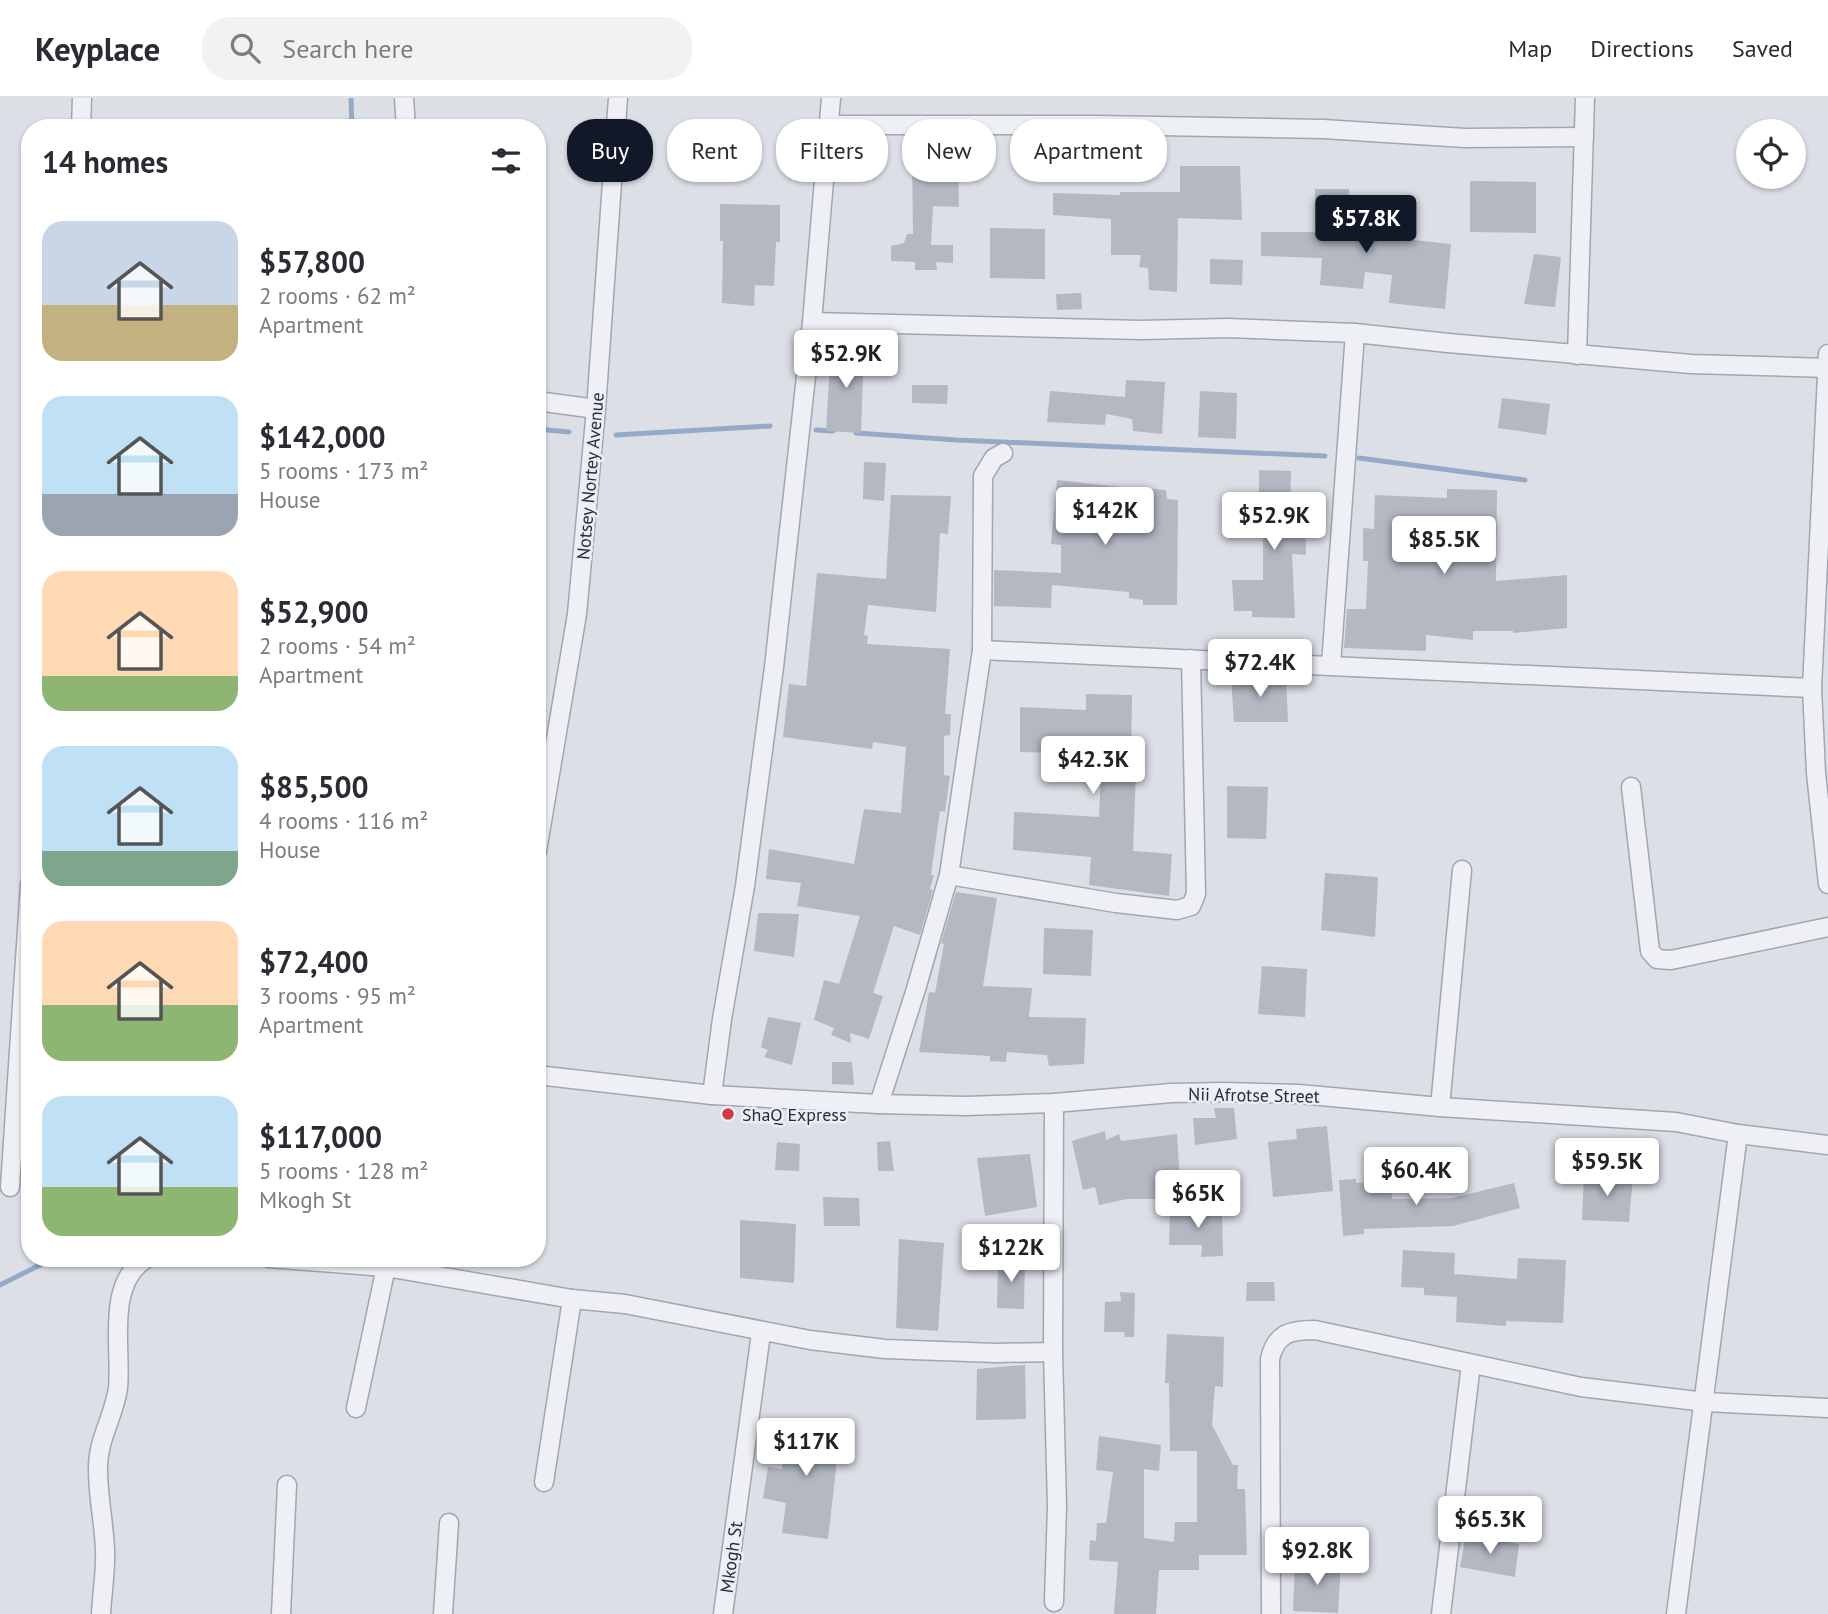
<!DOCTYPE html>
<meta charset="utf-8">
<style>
:root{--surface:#fff;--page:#f2f2f3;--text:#2b2b33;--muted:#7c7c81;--line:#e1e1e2;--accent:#111827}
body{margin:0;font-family:"PT Sans",sans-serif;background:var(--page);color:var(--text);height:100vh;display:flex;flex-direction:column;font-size:26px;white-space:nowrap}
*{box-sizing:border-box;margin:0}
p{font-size:23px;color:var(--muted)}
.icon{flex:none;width:38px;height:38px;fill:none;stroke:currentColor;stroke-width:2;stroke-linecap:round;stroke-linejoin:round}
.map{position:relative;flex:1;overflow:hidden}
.details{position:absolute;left:21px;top:21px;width:525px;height:1148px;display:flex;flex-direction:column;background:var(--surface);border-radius:28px;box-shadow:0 2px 5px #0004}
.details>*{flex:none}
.guide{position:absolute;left:567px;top:21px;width:665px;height:63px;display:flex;gap:14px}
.fabs{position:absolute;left:1736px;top:21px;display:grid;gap:14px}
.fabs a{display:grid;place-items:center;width:70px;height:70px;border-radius:50%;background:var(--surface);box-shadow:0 2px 5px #0004;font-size:35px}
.price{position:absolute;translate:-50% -60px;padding:0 16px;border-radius:7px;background:#fff;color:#222;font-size:23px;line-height:46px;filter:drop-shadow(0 2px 4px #0008)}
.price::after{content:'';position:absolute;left:50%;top:42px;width:21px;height:16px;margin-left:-10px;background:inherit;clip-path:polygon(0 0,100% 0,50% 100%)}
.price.active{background:var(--accent);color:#fff}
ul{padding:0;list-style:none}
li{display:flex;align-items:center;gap:21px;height:175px;padding:0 21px}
li span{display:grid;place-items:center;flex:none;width:196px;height:140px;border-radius:21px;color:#555}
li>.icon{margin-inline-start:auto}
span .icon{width:84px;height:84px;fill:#fffc;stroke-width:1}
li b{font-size:30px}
h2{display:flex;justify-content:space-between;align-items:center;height:84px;padding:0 21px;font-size:30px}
.tag{padding:0 24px;border-radius:28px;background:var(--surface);box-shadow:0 2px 5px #0004;font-size:24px;line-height:63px}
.tag.active{background:var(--accent);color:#fff}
header{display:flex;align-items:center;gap:42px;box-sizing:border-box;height:98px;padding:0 35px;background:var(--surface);border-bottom:2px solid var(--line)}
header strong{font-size:33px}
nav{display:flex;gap:38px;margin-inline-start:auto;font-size:24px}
.search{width:490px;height:63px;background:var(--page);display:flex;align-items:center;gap:18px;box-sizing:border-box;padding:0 24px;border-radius:28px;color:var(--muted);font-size:26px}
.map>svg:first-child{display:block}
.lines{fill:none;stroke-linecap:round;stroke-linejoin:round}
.stream{stroke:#95aac8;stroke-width:5}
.building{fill:#b3b8c3}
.minor-casing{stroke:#a1a6b0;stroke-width:21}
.minor{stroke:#eef0f5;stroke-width:18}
.poi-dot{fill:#d03c47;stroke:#ebeef4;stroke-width:2.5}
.labels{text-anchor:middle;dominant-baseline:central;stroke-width:5;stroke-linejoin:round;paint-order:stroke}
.street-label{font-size:18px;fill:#252c3c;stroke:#ebeef4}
.poi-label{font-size:18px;fill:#252c3c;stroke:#ebeef4;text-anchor:start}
</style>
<header>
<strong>Keyplace</strong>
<div class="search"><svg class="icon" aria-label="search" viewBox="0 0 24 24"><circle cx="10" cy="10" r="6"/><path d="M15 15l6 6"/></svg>Search here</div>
<nav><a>Map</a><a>Directions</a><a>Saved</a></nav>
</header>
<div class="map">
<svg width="1828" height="1516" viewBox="0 0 1828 1516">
<rect width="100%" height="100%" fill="#dcdfe6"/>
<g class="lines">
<g class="stream">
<path d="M351,0L352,30"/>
<path d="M537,331L569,334"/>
<path d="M816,332L833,333"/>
<path d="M856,335L957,342L1325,358"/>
<path d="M616,337L770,328"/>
<path d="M1359,360L1525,382"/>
<path d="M0,1187L54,1160"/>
</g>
</g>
<g class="building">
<path d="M912,59L958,60L959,109L933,108L931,147H953V165L936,164L937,172H915V164L891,163V148L904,145L907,136H913Z"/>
<path d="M1180,68H1240L1242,122L1178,120L1177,194L1149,192L1148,170L1139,169L1141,157H1111V121L1053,117V95L1120,97V94H1180Z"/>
<path d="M1470,83L1536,84V135L1470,134Z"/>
<path d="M1315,91H1349V135L1451,146L1445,211L1389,205L1392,177L1365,174L1363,191L1320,187L1322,160L1261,158V134H1316Z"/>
<path d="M720,106L780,107V144H776L774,188L755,187L754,208L722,205L723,143H720Z"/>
<path d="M990,130L1045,131V181L990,180Z"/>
<path d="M1534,156L1561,159L1555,209L1524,206Z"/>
<path d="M1210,161L1243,162L1242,187L1210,186Z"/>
<path d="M1081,195L1082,211L1057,212L1056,196Z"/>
<path d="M831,250H864L861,335L826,333Z"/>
<path d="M1126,282L1165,284L1162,336L1133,333L1132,321L1106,316L1105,327L1047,324L1050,293L1125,299Z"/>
<path d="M912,287H948L947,306L912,305Z"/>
<path d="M1200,293L1237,295L1236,341L1198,339Z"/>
<path d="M1502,300L1550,306L1546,337L1498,330Z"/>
<path d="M864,364L886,365L884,403L863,401Z"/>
<path d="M1259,372L1291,373L1290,418H1305L1306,457L1292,456L1295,520L1252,519V513H1234L1232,482H1263V403H1259Z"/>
<path d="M1057,382L1121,389L1166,392L1167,401L1178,402L1177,507H1143V502L1129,500V494L1052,487L1051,510L994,508V472L1061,475V447L1051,446Z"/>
<path d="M1447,391L1497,392L1496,483L1567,477V530L1513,535V533H1473V542L1426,537V553L1344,550L1347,511H1366L1368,463H1363V430L1374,431L1375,397L1447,400Z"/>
<path d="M891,397L951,398L948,436L940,435L936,514L868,507L864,537L868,538L867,546L950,551L945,616H951L950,637L944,638V677L950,678L945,714L940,713L931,777H934L930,791L933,792L920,837L894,828L873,895L883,898L869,941L850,935L851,945L831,937L834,930L814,922L824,882L839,886L860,818L797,808L801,785L766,781L769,751L854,766L864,711L901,715L906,649L873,644L872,651L783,639L789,586L806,588L817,475L886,481Z"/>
<path d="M1231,578H1286L1288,624H1234Z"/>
<path d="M1086,596L1132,597L1131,672H1136L1133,753L1172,756L1169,798L1089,787L1091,759L1013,752L1014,714L1099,719L1102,656L1020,654V609L1086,612Z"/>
<path d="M1227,688L1268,689L1266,741L1227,740Z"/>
<path d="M1325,775L1378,779L1375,839L1321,832Z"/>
<path d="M956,794L997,800L983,888L1032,890L1029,919L1086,920L1084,966L1049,968L1047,957L1007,954L1006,964L990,963V958L919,954L929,894L935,895L944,846L941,845Z"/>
<path d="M758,815L799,816L794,859L754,853Z"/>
<path d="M1044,830L1093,832L1091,878L1043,876Z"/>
<path d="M1262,868L1307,871L1305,919L1258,916Z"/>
<path d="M768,919L801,925L792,967L764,959L768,952L761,949Z"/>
<path d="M832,964H852L854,987L832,986Z"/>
<path d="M1214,1010H1234L1237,1041L1195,1047L1193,1020H1216Z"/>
<path d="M1327,1028L1333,1093L1273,1099L1268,1044L1297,1041L1296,1031Z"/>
<path d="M1105,1033L1106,1042L1119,1036L1121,1043L1177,1036L1181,1101H1127L1099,1107L1095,1089L1083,1092L1072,1043Z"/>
<path d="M890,1043L894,1073H878L877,1044Z"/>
<path d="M777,1044L800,1046L799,1073L775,1072Z"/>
<path d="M1030,1056L1037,1109L985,1118L977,1060Z"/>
<path d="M1584,1076L1633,1078L1629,1124L1582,1122Z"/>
<path d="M1356,1081V1085L1391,1083L1392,1101L1452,1100L1514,1085L1520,1110L1453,1128L1364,1131V1136L1343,1138L1339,1082Z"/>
<path d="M823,1099L859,1100L860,1128H824Z"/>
<path d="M1222,1110L1223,1158L1201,1159L1202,1147H1169L1170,1111Z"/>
<path d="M740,1122L796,1126L794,1185L740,1180Z"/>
<path d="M899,1141L944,1145L938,1233L896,1230Z"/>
<path d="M1403,1152L1455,1155L1454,1176L1517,1181L1518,1160L1566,1162L1563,1225L1506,1223V1228L1456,1224L1457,1199L1424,1197V1190L1401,1189Z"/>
<path d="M998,1162H1025L1024,1211L997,1210Z"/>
<path d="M1247,1184H1274L1275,1203H1246Z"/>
<path d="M1120,1194L1135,1195L1134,1239H1125L1124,1234H1104L1105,1204L1121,1203Z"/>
<path d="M1167,1236L1224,1239L1223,1289L1215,1288L1212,1327L1233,1367H1238L1237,1391H1245L1247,1457H1199V1472H1159L1156,1516H1114L1118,1464L1089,1462L1090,1442L1096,1443L1097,1425H1106L1113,1374L1096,1372L1099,1338L1161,1347L1159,1373L1144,1371V1440L1174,1444L1175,1424H1197V1353H1170L1169,1285H1165Z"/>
<path d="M1025,1267L1026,1321L976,1322L977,1271Z"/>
<path d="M787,1321L837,1326L836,1371L828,1441L782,1435L786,1405L763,1400L768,1369L782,1371Z"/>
<path d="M1466,1437L1519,1446L1515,1479L1460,1469Z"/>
<path d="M1295,1463L1341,1465L1338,1515L1293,1513Z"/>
</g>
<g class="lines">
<g class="minor-casing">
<g id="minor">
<path d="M404,0L406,30"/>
<path d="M831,0L812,224L774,569L745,788L722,921L712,997L879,1006L966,1008L1054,1005L1171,995L1224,994L1299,996L1440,1009L1676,1024L1738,1036L1828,1047"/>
<path d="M828,27H1100L1323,31L1465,40L1584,39"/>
<path d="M81,30L82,0"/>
<path d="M812,224L1141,232L1228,230L1355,235L1448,245L1691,266L1828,270"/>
<path d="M1828,256L1812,590L1816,675L1828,786"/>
<path d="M1577,257L1585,0"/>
<path d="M537,303L596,311"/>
<path d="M982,552L1812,590"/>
<path d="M1331,567L1355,235"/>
<path d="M1631,689L1650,853L1657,861L1671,862L1828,829"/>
<path d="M537,753L577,516L596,311L618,0"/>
<path d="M949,777L1116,805L1177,812L1191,808L1196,796L1191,561"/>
<path d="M537,977L712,997"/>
<path d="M1054,1005L1053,1254L1057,1408L1054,1504"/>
<path d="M879,1006L916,891L949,777L982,552L983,378L994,360L1003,355"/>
<path d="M1440,1009L1462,772"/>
<path d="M10,1089L30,786"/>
<path d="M268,1160L386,1169L572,1201L625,1206L810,1242L885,1251L996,1255L1053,1254"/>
<path d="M356,1310L386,1169"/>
<path d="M544,1384L572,1201"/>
<path d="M101,1516C102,1495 106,1473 105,1452C104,1425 98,1399 98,1372C97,1342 114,1319 118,1290C122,1249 105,1185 147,1160"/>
<path d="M281,1516L287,1387"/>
<path d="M443,1516L449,1425"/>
<path d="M723,1516L761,1235"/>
<path d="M1271,1516L1270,1261C1276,1235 1290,1232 1315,1232L1581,1289L1705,1304L1828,1310"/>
<path d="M1441,1516L1471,1266"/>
<path d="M1676,1516L1738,1036"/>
</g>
</g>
<use href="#minor" class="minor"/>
</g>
<circle class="poi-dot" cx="728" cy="1016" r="7"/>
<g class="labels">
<g class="street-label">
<text transform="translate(590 378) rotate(-85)">Notsey Nortey Avenue</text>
<text transform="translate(1254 997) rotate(1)">Nii Afrotse Street</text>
<text transform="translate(731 1459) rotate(-82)">Mkogh St</text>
</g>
<g class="poi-label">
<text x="742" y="1016">ShaQ Express</text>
</g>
</g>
</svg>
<div class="fabs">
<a><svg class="icon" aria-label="locate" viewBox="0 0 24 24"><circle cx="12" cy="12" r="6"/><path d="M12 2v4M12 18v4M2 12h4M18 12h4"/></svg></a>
</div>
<b class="price active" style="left:1366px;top:157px">$57.8K</b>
<b class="price" style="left:846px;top:292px">$52.9K</b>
<b class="price" style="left:1105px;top:449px">$142K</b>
<b class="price" style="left:1274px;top:454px">$52.9K</b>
<b class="price" style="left:1444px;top:478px">$85.5K</b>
<b class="price" style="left:1260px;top:601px">$72.4K</b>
<b class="price" style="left:1093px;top:698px">$42.3K</b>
<b class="price" style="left:1607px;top:1100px">$59.5K</b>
<b class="price" style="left:1416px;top:1109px">$60.4K</b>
<b class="price" style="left:1198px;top:1132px">$65K</b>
<b class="price" style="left:1011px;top:1186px">$122K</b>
<b class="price" style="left:806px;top:1380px">$117K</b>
<b class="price" style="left:1490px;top:1458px">$65.3K</b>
<b class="price" style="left:1317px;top:1489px">$92.8K</b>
<div class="guide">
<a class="tag active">Buy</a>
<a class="tag">Rent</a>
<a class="tag">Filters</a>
<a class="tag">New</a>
<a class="tag">Apartment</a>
</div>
<section class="details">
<h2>14 homes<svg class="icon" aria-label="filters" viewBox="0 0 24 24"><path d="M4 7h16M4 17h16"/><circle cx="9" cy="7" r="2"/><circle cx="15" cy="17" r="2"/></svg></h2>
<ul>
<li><span style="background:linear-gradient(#c9d6e8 60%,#c2b280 0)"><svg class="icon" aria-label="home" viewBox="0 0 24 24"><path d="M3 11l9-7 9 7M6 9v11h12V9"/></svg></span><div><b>$57,800</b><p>2 rooms · 62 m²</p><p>Apartment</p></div></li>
<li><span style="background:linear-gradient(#bfe0f5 70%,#9aa5b1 0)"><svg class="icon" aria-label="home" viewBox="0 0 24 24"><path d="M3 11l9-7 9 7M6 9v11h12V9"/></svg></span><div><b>$142,000</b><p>5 rooms · 173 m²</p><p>House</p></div></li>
<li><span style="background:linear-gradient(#ffd9b3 75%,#8fb573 0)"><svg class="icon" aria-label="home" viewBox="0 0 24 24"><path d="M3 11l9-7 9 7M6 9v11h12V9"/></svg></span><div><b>$52,900</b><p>2 rooms · 54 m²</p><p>Apartment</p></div></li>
<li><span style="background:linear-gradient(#bfe0f5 75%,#7fa58c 0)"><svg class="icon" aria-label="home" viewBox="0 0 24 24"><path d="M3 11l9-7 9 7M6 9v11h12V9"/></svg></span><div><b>$85,500</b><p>4 rooms · 116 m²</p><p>House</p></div></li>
<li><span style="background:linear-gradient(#ffd9b3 60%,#8fb573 0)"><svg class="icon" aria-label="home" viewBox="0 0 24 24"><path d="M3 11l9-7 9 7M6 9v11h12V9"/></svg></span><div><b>$72,400</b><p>3 rooms · 95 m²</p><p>Apartment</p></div></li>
<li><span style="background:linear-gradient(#bfe0f5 65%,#8fb573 0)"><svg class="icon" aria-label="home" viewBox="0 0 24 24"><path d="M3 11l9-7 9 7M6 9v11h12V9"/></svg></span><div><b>$117,000</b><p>5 rooms · 128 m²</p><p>Mkogh St</p></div></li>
</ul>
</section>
</div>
